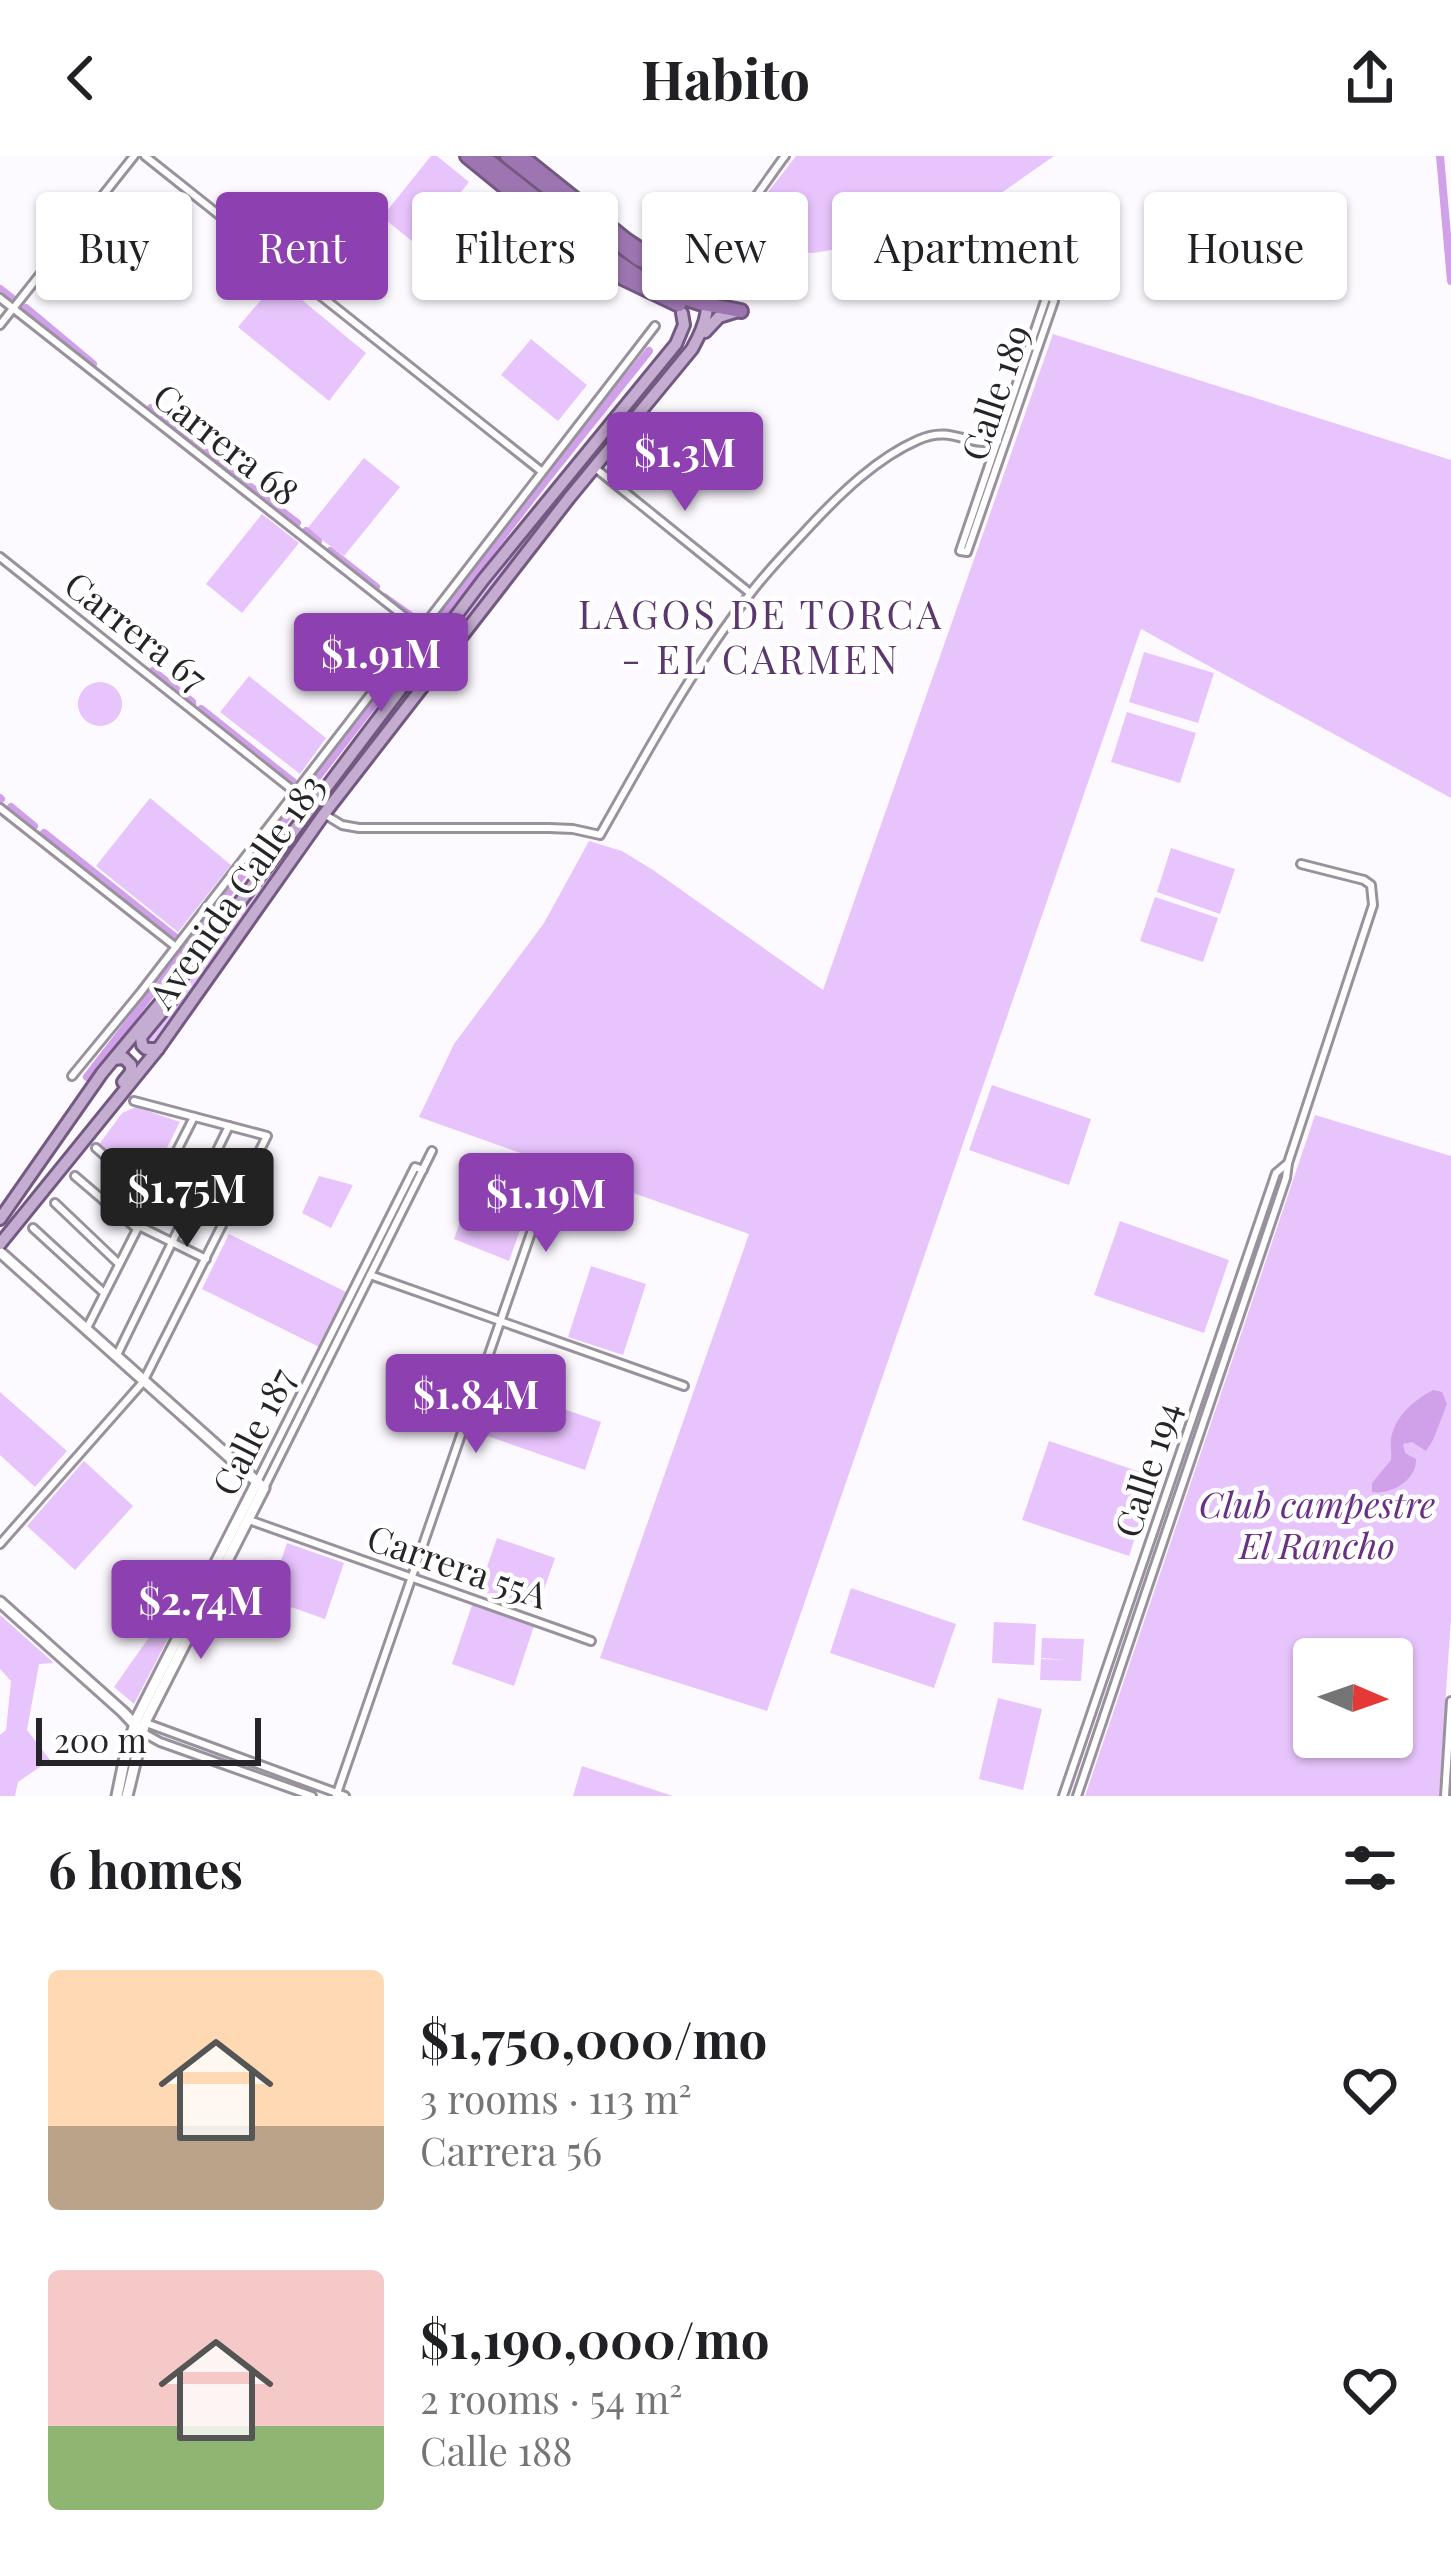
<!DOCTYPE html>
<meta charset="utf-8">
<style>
:root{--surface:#fff;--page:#f2f2f2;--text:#202124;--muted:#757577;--accent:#8d40b0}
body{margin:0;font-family:"Playfair Display",serif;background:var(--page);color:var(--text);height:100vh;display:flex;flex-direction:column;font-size:45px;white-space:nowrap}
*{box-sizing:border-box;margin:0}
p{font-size:39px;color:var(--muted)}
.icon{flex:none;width:66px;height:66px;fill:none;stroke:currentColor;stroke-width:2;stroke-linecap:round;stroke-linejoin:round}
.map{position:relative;height:1640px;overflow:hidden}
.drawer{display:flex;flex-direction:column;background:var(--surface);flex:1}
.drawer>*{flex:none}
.top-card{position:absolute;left:36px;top:36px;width:1380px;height:108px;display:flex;gap:24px}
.needle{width:78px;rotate:92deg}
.fabs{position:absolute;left:1293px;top:1482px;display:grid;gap:24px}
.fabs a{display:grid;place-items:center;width:120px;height:120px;border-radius:12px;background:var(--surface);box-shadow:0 3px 9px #0004;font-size:60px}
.scale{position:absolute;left:36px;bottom:30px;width:225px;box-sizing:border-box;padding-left:12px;border:6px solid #262428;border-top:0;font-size:33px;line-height:42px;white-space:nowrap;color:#262428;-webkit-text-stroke:9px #fff;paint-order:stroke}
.price{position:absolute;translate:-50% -102px;padding:0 27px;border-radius:12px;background:var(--accent);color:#fff;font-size:39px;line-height:78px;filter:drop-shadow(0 3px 6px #0008)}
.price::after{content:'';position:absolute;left:50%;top:72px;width:36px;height:27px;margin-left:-18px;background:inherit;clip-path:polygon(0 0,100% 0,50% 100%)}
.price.on{background:#222;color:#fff}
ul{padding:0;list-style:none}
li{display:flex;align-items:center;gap:36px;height:300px;padding:0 48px}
li span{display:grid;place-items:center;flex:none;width:336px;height:240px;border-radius:12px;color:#555}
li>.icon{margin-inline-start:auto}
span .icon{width:144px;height:144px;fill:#fffc;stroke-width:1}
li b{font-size:51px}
h2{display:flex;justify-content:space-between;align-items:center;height:144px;padding:0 48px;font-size:51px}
.chip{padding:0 42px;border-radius:12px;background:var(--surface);box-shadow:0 3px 9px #0004;font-size:42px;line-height:108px}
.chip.on{background:var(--accent);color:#fff}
header{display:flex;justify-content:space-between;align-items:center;height:156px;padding:0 48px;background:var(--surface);font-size:54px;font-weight:700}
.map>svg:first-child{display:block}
.green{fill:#e8c4fc;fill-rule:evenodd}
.water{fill:#d0a1e9}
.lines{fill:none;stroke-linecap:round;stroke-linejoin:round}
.stream{stroke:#d0a1e9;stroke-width:3}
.canal{stroke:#d0a1e9;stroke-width:8}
.street-casing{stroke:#99929d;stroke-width:12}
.secondary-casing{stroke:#99929d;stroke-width:15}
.primary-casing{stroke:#735981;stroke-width:16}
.highway-casing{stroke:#735981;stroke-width:18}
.street{stroke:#fff;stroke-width:6}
.secondary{stroke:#fff;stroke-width:9}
.primary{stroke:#c4add0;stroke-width:10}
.highway{stroke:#9d76b1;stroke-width:12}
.labels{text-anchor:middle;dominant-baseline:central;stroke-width:9;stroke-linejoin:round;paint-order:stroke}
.street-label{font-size:36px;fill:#262428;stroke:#fff}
.park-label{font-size:36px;font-style:italic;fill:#6a3084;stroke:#fff}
.neighbourhood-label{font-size:39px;letter-spacing:3px;fill:#5c366e;stroke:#fff}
</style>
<header><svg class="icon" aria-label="back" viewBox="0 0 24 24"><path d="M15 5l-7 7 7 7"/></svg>Habito<svg class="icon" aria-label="share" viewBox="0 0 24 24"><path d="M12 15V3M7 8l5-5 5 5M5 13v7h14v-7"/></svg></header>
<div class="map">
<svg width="1451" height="1640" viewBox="0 0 1451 1640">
<rect width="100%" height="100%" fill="#fdfaff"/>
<g class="green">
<path d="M431,0H437L469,26L418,90L382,61Z"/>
<path d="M796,0H1054L981,51L898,83L813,97L726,90Z"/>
<path d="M108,49L142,76L118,106L84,80L96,64L123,84L98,63Z"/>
<path d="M278,124L366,197L329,245L238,171Z"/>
<path d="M1053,178L1451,304V642L1141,473L767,1555L600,1502L749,1078L419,961L454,888L544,767L589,685L622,695L653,714L823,834Z"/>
<path d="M531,183L587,229L558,265L501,219Z"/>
<path d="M679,190L681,192L540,368L302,676L152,888L146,887L145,884C316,648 496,418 679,190Z"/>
<path d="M364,302L400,331L344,400L307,373Z"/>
<path d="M262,358L299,387L242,457L206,428Z"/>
<path d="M1144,496L1214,517L1198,567L1129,546Z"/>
<path d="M249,520L326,582L300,618L220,556Z"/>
<circle cx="100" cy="548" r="22"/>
<path d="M1127,556L1196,577L1180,627L1111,606Z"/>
<path d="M150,642L231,709L178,776L96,710Z"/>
<path d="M1171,692L1235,713L1220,758L1157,736Z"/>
<path d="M1155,741L1218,762L1203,806L1140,785Z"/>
<path d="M992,929L1091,963L1069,1029L969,994Z"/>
<path d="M136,951L180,966L137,1051L118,1036L134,1017L98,990L122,957Z"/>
<path d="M1315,959L1451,1000V1462L1439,1640H1085ZM1314,1503H1392V1581H1314Z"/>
<path d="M319,1020L353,1029L331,1072L302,1057Z"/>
<path d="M468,1043L524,1063L509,1105L454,1083Z"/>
<path d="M1120,1065L1229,1104L1204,1177L1094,1139Z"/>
<path d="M229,1078L346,1136L319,1191L202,1133Z"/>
<path d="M591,1110L646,1128L623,1199L568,1181Z"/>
<path d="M393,1203L468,1228L461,1250L386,1224Z"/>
<path d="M492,1228L601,1266L585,1314L476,1276Z"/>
<path d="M0,1236L67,1295L35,1331L0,1299Z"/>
<path d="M1049,1285L1155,1321L1129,1400L1022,1364Z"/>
<path d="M84,1305L133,1350L75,1414L27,1370Z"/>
<path d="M497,1382L555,1402L537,1454L479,1434Z"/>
<path d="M287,1387L344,1407L325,1463L268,1443Z"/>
<path d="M171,1412L194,1432L134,1548L114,1531L157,1470L137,1452Z"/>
<path d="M851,1432L956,1468L934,1532L830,1497Z"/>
<path d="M472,1449L534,1470L514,1530L452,1508Z"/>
<path d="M0,1459L54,1507L39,1508L27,1574L50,1604L18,1626L15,1640H0V1579L6,1574L11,1525L0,1513Z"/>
<path d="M994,1466L1036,1468L1034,1509L992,1507Z"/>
<path d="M1042,1482L1084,1483L1081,1525L1040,1524L1041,1503L1067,1504L1041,1502Z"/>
<path d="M998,1542L1042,1553L1023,1634L979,1623Z"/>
<path d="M582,1610L673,1640H573Z"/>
</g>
<path class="water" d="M1433,1234L1442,1236L1447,1248L1433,1284L1426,1295L1412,1286L1403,1288L1405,1297L1416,1303C1417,1324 1391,1339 1372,1336V1327L1391,1304C1392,1297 1390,1290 1391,1283C1395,1260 1414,1244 1433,1234Z"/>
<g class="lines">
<path class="stream" d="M192,546L195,548"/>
<g class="canal">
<path d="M1440,0L1451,125"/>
<path d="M0,133L14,144"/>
<path d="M26,152L93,208"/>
<path d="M151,252L213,302"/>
<path d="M217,305L297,367"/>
<path d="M306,375L318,385"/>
<path d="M330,395L376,431"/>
<path d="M384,441L418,465"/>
<path d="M153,515L192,546"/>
<path d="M201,553L293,626"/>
<path d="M0,642L1,643"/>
<path d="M11,651L34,670"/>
<path d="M44,677L176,782"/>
<path d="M87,921L542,329L649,195"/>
</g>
<g class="street-casing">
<g id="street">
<path d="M145,0L541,315"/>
<path d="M650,95C668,100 689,105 707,97C725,89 770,19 785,0"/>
<path d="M1051,141L1054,145L967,396L960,395L1046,142Z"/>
<path d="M0,142L420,473"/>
<path d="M0,169L134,0"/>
<path d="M594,311L750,437"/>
<path d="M0,401L295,636"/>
<path d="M0,652L176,791"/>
<path d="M324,658L342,669L359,672H549L573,673L600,679C646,598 692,512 750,438C768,414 790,392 811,369C841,337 877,302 918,284C953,268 968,292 998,285"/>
<path d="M72,920L141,836L655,170"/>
<path d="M96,992L127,1019L104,1045"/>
<path d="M75,1020L137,1073"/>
<path d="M55,1047L119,1108"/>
<path d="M139,1070L206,1103"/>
<path d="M33,1072L104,1137"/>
<path d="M370,1119L684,1230"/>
<path d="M87,1172L194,961"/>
<path d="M117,1199L229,970"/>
<path d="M257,1326L415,1011L423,1014"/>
<path d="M264,1332L432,995"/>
<path d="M249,1364L591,1485"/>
<path d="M0,1388L143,1226L267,980L134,945"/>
<path d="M146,1567L345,1640"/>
<path d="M142,1576L160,1586L312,1640"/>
<path d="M336,1640L551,1019"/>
<path d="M1063,1640L1276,1017L1288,1007"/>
<path d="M1077,1640L1286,1022L1288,1007L1373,749L1371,729L1364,724L1301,708"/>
<path d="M1445,1640L1451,1545"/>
</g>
</g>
<g class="secondary-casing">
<g id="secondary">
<path d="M0,1096L264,1332L145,1566L127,1640"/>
<path d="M0,1446L123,1556L138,1572"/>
<path d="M117,1640L126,1596L137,1562L257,1326"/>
</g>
</g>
<g class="primary-casing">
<g id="primary">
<path d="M705,176L719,161L738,155"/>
<path d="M158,893H146L142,889L141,881L175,840"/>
<path d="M114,903L124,902L131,909V916L123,926"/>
<path d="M0,1063L102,917L200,799L483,424L676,188L684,169L682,157"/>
<path d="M0,1088L158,893L324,658L569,342L692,193C705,170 716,143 696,121"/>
</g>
</g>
<g class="highway-casing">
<g id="highway">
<path d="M467,0L608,115L679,149"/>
<path d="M483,0L616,105L649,127"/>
<path d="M507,0L638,103L666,115L766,131"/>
<path d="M521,0L626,84L656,104"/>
<path d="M672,138L699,147L741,155"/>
</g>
</g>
<use href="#street" class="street"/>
<use href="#secondary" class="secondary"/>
<use href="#primary" class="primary"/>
<use href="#highway" class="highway"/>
</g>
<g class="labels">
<g class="street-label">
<text transform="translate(994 236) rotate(-71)">Calle 189</text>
<text transform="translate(227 287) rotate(38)">Carrera 68</text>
<text transform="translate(137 474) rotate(38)">Carrera 67</text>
<text transform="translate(235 734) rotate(-55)">Avenida Calle 183</text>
<text transform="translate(252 1275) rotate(-63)">Calle 187</text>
<text transform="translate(1146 1313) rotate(-72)">Calle 194</text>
<text transform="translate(458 1409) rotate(19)">Carrera 55A</text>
</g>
<g class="park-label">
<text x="1317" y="1347">Club campestre<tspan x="1317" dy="41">El Rancho</tspan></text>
</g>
<g class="neighbourhood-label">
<text x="761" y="457">LAGOS DE TORCA<tspan x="761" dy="45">- EL CARMEN</tspan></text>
</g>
</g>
</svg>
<div class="fabs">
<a><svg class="needle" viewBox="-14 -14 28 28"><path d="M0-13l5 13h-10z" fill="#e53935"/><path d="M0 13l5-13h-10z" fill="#757577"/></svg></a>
</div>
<div class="scale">200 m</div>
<b class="price" style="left:685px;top:358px">$1.3M</b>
<b class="price" style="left:381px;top:559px">$1.91M</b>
<b class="price on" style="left:187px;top:1094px">$1.75M</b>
<b class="price" style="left:546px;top:1099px">$1.19M</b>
<b class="price" style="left:476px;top:1300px">$1.84M</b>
<b class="price" style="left:201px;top:1506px">$2.74M</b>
<div class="top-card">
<a class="chip">Buy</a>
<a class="chip on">Rent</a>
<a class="chip">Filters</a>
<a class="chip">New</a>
<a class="chip">Apartment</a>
<a class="chip">House</a>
</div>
</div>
<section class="drawer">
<h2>6 homes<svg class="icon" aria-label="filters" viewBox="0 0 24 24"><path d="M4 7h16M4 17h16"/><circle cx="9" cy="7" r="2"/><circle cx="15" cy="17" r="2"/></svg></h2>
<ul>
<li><span style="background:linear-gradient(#ffd9b3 65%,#b9a48a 0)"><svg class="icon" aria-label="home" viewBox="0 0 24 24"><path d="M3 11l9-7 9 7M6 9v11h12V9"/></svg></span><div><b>$1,750,000/mo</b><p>3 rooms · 113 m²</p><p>Carrera 56</p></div><svg class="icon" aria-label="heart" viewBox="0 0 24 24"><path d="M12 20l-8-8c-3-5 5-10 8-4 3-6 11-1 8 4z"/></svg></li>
<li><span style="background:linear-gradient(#f6c9c9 65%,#8fb573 0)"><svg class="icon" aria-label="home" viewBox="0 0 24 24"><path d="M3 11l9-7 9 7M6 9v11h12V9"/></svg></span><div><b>$1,190,000/mo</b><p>2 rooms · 54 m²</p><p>Calle 188</p></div><svg class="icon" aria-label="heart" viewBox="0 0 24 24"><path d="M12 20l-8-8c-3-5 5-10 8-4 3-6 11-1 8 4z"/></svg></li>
</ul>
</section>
